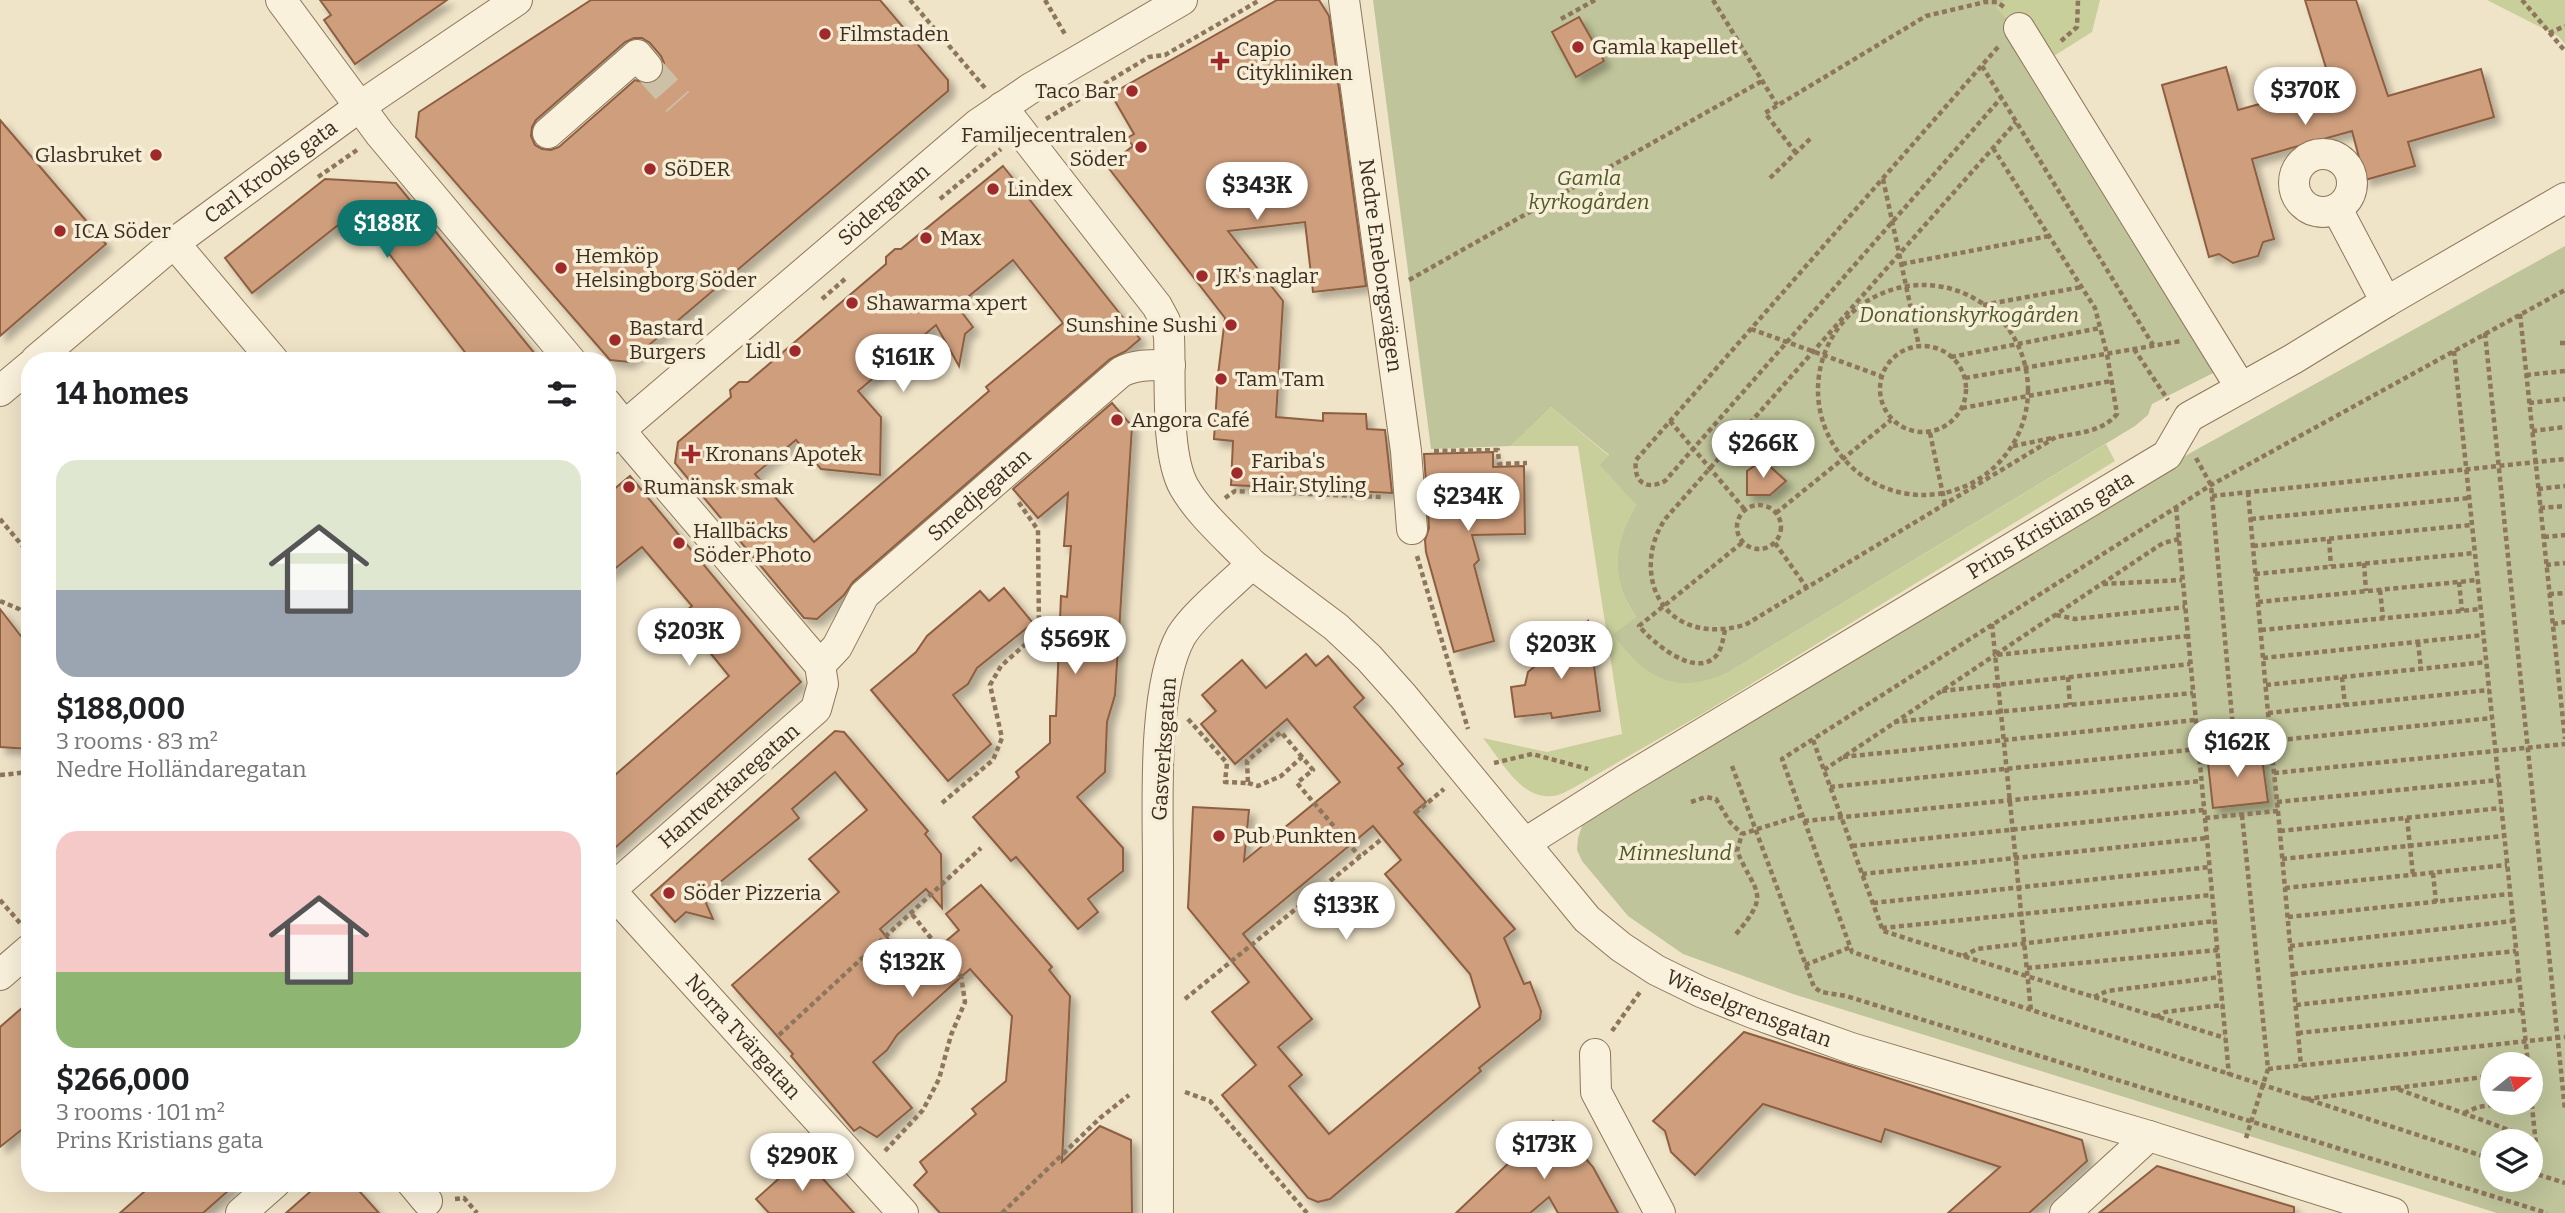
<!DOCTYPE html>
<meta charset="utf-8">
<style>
:root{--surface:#fff;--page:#f2f2f2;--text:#202124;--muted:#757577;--accent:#0f766e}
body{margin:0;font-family:Bitter,serif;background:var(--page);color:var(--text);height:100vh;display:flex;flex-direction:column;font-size:26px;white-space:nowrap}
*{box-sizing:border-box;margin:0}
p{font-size:23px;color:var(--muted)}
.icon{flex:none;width:38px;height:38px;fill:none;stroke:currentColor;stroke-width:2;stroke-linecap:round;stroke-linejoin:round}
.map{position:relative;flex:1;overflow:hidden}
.side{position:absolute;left:21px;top:352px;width:595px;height:840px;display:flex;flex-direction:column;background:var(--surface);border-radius:28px;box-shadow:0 7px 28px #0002}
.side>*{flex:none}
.needle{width:46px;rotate:72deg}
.controls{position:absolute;left:2480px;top:1052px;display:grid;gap:14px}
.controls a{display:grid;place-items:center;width:63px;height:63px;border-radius:50%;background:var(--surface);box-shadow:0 7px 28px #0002;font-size:35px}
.price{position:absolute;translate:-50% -60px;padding:0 16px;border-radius:24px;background:#fff;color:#222;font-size:23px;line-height:46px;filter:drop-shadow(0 2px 4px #0008)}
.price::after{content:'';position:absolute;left:50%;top:42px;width:21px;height:16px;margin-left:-10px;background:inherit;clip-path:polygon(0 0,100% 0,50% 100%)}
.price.on{background:var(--accent);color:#fff}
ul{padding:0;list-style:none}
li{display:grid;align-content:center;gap:14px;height:371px;padding:0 35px}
li span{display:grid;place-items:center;height:217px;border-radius:21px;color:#555}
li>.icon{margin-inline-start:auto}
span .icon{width:126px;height:126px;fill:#fffc;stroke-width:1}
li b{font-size:30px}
h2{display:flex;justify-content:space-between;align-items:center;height:84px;padding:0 35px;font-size:30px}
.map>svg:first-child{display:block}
.green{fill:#c9cf9b}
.cemetery{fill:#bfc49a;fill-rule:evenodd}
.building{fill:#cf9f7d;stroke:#8d5f41;stroke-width:2;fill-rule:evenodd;filter:url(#shadow)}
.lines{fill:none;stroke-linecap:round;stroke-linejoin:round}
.minor-tunnel{stroke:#ccc0a6;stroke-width:30;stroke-dasharray:30 15;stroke-linecap:butt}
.minor-casing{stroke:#8d765c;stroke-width:32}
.path{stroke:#8d765c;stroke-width:4.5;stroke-dasharray:5 3.5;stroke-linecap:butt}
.minor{stroke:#faf1dc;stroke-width:30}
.poi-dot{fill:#9e2a2b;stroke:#f7eed8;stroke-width:2.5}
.labels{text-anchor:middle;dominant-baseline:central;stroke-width:7;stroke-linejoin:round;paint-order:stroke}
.poi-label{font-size:21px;fill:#3d2e20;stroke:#f7eed8;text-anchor:start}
.street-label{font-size:21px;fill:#3d2e20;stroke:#f7eed8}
.park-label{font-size:21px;font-style:italic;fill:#4d5a26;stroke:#f7eed8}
</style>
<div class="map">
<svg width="2565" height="1213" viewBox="0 0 2565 1213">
<defs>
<filter id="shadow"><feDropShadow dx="6" dy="6" stdDeviation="3.5" flood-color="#0004"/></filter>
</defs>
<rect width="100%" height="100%" fill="#f0e4c8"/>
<g class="green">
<path d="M2005,0H2100L2092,32L2030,71L1996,8Z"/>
<path d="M2487,0H2565V44L2558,36Z"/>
<path d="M1551,407L1609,456L1601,465L1636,505C1616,541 1611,581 1636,617L1614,634L1729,672L2106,444L2115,461L1704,713L1573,788C1567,791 1559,796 1552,796C1521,800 1500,759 1483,738L1547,752L1622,734L1578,446H1511Z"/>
</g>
<g class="cemetery">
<path d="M1373,0H2005L1996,8L2013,26L2217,371L2152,404L2148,415L2135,426L1729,672C1675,696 1646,679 1613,634L1636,617C1610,578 1614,544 1636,505L1600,465L1609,455L1551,407L1511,446L1431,449Z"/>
<path d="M2565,246V1213H2497L1793,994L1683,954L1628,916L1582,861L1577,850L1578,838L1584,820L1974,582L2192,452ZM2492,1064H2530V1102H2492ZM2492,1141H2530V1180H2492Z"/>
</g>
<g class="building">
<path d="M320,0H447L355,64L324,20L331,15Z"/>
<path d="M591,0H880L948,80V91L629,362L610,360L416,137L419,112ZM634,38H642L650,43L661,56L664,63V72L659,80L649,84L635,80L559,147L551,150L542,149L535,145L531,136L532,127L536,120L625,42Z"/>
<path d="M1277,0H1319L1329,16L1366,286L1313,292L1305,222L1228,231L1283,301L1276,417L1323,421V413L1366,414L1367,429L1385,430L1392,493L1231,485L1233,441L1214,439L1218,375L1225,318L1107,166L1133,146L1127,138L1134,134L1111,94Z"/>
<path d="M2305,0H2356L2388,96L2481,69L2494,117L2408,142L2415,166L2365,180L2352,131L2252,159L2274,239L2263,242L2258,256L2233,263L2219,254L2209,257L2162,85L2226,67L2238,110L2331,84Z"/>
<path d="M1579,17L1604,61L1576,77L1552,32Z"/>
<path d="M0,120L106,244L0,336Z"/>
<path d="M1003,166L1140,339L1126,351L1110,359L853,582L844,595L817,619L804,618L675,463L678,442L731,397L730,390L739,382H748L886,264V257L895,249H901ZM1013,260L1063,323L986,387L989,391L814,542L755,474L796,440L821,469L880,475L881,417L858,391L936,325L959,366L965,334L973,327L957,306Z"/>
<path d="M325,179L396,183L540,360H471L356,211L252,293L225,258Z"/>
<path d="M1112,403L1132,426L1115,695L1107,722L1105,772L1077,797L1123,848V871L1088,899L1098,912L1078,929L1016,857L1011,861L973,817L1019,777L1016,772L1050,743V716H1056L1061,596L1067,597L1071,546H1064L1068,493L1038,518L1013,489Z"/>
<path d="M1493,452V467L1524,466L1525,534L1472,535L1479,560L1474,565L1494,641L1454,652L1426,552L1425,540L1429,528L1424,454Z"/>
<path d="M1763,460L1786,481L1770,495H1747V471Z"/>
<path d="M630,476L801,682L607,855V782L729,676L680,616L692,606L642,547L607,575V495Z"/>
<path d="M1004,588L1033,623L977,668L968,684L953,695L991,744L948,781L871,690L916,652L927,636L980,591L989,601Z"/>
<path d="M0,609L30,648V749L0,747Z"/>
<path d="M1588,621L1600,711L1552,718L1551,713L1515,717L1511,687L1525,685L1528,672Z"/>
<path d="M1306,654L1316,666L1328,656L1364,698L1354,707L1403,764L1398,768L1426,802L1414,812L1515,929L1504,938L1524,984L1530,982L1541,1011L1540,1019L1479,1068L1481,1071L1330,1199L1318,1202L1308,1198L1222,1095L1256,1065L1212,1012L1249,982L1188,908L1193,807L1249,810L1244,861L1340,782L1287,719L1235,764L1201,724L1216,711L1202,695L1242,660L1266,688ZM1373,826L1401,860L1385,874L1470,974L1480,1007L1329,1134L1289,1086L1302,1075L1278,1047L1312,1019L1243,934Z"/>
<path d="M835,731L844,732L928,831L925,834L941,854L942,908L926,889L880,929L905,959L922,951L927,957L959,930L946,914L981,885L1052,967L1049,970L1070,996L1062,1162L1100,1126L1131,1140L1132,1213H940L914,1185L927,1172L920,1162L976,1114L972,1109L1006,1081L1012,1016L970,969L897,1035L887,1050L873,1062L912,1108L877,1137L860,1127L854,1131L791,1056L793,1054L732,985L839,892L809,859L867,810L835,772L792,809L799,818L703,896L713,919L686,912L675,922L651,895Z"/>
<path d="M2250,747L2252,759L2262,758L2268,802L2213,808L2208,763L2221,762L2220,750Z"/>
<path d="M30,1001V1123L0,1147V1027Z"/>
<path d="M1744,1032L2082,1140L2087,1161L2029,1213H1948L2000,1167L1885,1129L1881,1142L1763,1104L1695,1175L1671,1152L1665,1131L1653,1121Z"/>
<path d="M1553,1121L1593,1167L1618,1213H1558L1549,1197L1530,1213H1456Z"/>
<path d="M803,1157L854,1213H769L756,1199Z"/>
<path d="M2157,1166L2294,1207V1213H2099Z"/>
<path d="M154,1183H237L203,1213H120Z"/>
<path d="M320,1183H352L379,1213H286Z"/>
</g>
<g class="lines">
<path class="minor-tunnel" d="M647,67L678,102"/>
<g class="minor-casing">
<g id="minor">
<path d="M281,0L380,134L570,360"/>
<path id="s1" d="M1344,0L1406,451L1412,529"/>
<path d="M2019,28L2241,388"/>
<path d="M1002,107L1157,306L1165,321L1169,336C1171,377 1165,453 1184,487C1200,515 1230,540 1252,564C1232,584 1195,613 1181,636C1152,688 1158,807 1158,867C1157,983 1157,1098 1158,1213"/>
<path d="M548,133L637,55L647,67"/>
<circle cx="2323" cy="183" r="29"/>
<path d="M2337,209L2386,302"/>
<path d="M174,243L273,360"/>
<path id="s2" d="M36,360L174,243L359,107L517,0"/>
<path d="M0,391L30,366"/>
<path d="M607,404L615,414L620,430L633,446L820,665L823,684L816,709L607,893"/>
<path id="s3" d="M607,441L978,124L1031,88L1182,0"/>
<path id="s4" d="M1252,564L1336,627L1369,658L1403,696L1587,919L1621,947L1656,970L1701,992L1753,1013L1851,1048L2149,1136L2393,1213"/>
<path id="s5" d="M820,665L837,647L864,595L1121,372C1136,364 1153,365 1170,365"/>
<path id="s6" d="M1525,843L1625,780L2167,455L2189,417L2293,359L2386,302L2565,198"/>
<path id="s7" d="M610,890L903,1213"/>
<path d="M0,975L30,949"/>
<path d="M1595,1054L1596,1092L1660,1213"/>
<path d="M412,1183L427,1201"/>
<path d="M241,1213L275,1183"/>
<path d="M2065,1213L2149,1136"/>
</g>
</g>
<g class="path">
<path d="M910,0L985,88"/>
<path d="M1045,0L1066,36"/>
<path d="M1713,0L1777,105"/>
<path d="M2522,0L2565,51"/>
<path d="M1561,19L1595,0"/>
<path d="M2549,33L2565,26"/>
<path d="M2061,41L2077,27L2078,0"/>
<path d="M1998,47L1636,460C1633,482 1646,491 1665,481L2001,98"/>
<path d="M1982,66L2153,345"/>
<path d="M1046,119L1149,57L1165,55L1260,0"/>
<path d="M1993,148L2095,308L2107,354L2117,414C2102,432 2078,433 2056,437L1745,625C1725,630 1705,632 1685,623C1645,604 1642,551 1666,518L2016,122"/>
<path d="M1796,153L1765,113L1926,16L1985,2H1997L2004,7"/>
<path d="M318,177L357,150"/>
<path d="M1770,178L1812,137"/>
<path d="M1883,179L1919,346"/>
<path d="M940,199L1001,149"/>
<path d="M1902,264L2049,236"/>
<path d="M1409,280L1762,81"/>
<circle cx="1923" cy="390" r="105"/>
<path d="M822,299L845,279"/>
<path d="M1983,305L2082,287"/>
<path d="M2520,314L2565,739"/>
<path d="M1751,329L1881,376"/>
<path d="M2485,333L2565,1110"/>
<path d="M2560,343H2565"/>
<circle cx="1923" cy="389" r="43"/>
<path d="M2134,349L2168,400"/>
<path d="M2454,351L2528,1064"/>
<path d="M1951,357L2100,328"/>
<path d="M2526,375L2565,371"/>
<path d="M1965,378L2181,341"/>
<path d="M2529,403L2565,399"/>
<path d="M1962,408L2111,381"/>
<path d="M1670,421L1745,510"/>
<path d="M2532,431L2565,427"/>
<path d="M1930,433L1945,504"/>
<path d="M2013,446L2052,438"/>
<path d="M1434,451L1498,450L1499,464L1527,463"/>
<path d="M2196,458L2211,485L2234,739"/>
<path d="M2538,489L2565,486"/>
<path d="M2248,492L2270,735"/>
<path d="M2212,496L2565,459"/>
<path d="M1225,498L1235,491L1382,497"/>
<circle cx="1759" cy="527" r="22"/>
<path d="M2176,507L2198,743"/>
<path d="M2540,508L2565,506"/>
<path d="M1776,513L1891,420"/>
<path d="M0,519L30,555"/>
<path d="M2251,519L2469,498"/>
<path d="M2544,537L2565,535"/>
<path d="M2179,539L2163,543L1995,655L2188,636"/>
<path d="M2329,539L2331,566"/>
<path d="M1775,543L1807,588"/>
<path d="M2253,546L2471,525"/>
<path d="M1417,556L1468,729"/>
<path d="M2364,563L2366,591"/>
<path d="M2546,565L2565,563"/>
<path d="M2255,574L2475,553"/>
<path d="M2459,582L2462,611"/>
<path d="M2103,584L2182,580"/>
<path d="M2380,590L2383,618"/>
<path d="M2549,594L2565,593"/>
<path d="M0,601L19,609L30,620"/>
<path d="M2258,602L2478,580"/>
<path d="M2056,615L2075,619L2185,607"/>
<path d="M1992,624L2031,1011"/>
<path d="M2553,624L2565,622"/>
<path d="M1725,630C1723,639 1722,649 1716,656C1695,679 1652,642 1639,626L1743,542"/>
<path d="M2261,630L2481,609"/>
<path d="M2418,642L2421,669"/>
<path d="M2263,658L2483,635"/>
<path d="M2068,677L2070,705"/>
<path d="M2342,677L2345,705"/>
<path d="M2266,685L2486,662"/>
<path d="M1942,691L2190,664"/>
<path d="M2268,713L2489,690"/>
<path d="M1188,719L1227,763L1225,782L1248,783L1247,761L1281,732L1302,757"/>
<path d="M1894,722L2193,693"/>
<path d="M2270,735L2278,811L2205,818L2198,743Z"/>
<path d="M1813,740L1883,931L2225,1038"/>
<path d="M2271,741L2492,718"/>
<path d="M1843,757L2195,720"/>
<path d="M1494,763L1532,754L1588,769"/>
<path d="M1732,766L1814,987L1821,992L1846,996L2547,1213"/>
<path d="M1824,770L1995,655"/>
<path d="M2274,773L2565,744"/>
<path d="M0,775L30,772"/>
<path d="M1248,783L1258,786L1281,776L1302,757L1313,770L1297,783L1360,857"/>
<path d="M1830,787L2198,749"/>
<path d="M1691,802L1706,797L1716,799L1730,822L1742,834"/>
<path d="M2277,802L2499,780"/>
<path d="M942,803L993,760L1002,738L990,685L1001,666L1039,632L1038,530L1017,500"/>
<path d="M2278,811L2301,1066"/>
<path d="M1415,813L1444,789"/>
<path d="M2242,815L2268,1069L2246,1138"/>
<path d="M2205,818L2229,1075"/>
<path d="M2407,818L2413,875"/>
<path d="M1804,821L2201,781"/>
<path d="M2280,831L2501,808"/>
<path d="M1852,846L2204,810"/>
<path d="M2282,859L2504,836"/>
<path d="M2433,873L2436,902"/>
<path d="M1862,874L2207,838"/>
<path d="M2285,888L2507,865"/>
<path d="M0,900L20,923"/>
<path d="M1873,903L2210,867"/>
<path d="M2288,917L2510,894"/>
<path d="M1882,928L2212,895"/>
<path d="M1736,934C1772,892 1755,894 1737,851L1742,834L1802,815"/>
<path d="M2290,946L2513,921"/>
<path d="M1963,956L1977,949L2215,921"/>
<path d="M1805,965L1851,947"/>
<path d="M2027,968L2218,950"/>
<path d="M2293,974L2516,951"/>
<path d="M2094,997L2107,991L2220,977"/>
<path d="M1185,999L1383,838"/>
<path d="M2296,1005L2519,980"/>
<path d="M2156,1017L2165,1012L2223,1005"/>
<path d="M1612,1031L1640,992"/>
<path d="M2298,1033L2522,1010"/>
<path d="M779,1035L981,848"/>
<path d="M2268,1069L2565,1037"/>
<path d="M2530,1087L2539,1174"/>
<path d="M2396,1088L2492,1076"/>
<path d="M1185,1092L1210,1101L1307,1213"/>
<path d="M2306,1099L2395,1088L2536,1140"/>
<path d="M2464,1113L2478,1107L2514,1102"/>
<path d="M885,1151L923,1110L939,1079L951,1035L965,1002L961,976L911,913"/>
<path d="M2492,1159L1852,952L1782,759L2211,485L2565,290"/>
<path d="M2530,1172L2565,1183"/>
<path d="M455,1199L464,1198L477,1213"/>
<path d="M1002,1213L1100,1118L1129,1095"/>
</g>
<use href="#minor" class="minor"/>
</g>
<g class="poi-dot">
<circle cx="825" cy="34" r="7"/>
<circle cx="1578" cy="47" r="7"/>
<path d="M1216.5 50.5h7v7h7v7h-7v7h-7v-7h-7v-7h7z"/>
<circle cx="1132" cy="91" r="7"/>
<circle cx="1141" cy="147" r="7"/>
<circle cx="156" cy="155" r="7"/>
<circle cx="650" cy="169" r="7"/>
<circle cx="993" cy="189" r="7"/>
<circle cx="60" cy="231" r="7"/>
<circle cx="926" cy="238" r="7"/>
<circle cx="561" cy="268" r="7"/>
<circle cx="1202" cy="276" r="7"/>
<circle cx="852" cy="303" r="7"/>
<circle cx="1231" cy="325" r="7"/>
<circle cx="615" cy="340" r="7"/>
<circle cx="795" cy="351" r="7"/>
<circle cx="1221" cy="379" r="7"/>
<circle cx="1117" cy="420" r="7"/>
<path d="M687.5 443.5h7v7h7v7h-7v7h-7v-7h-7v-7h7z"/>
<circle cx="1237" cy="473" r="7"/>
<circle cx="629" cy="487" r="7"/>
<circle cx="679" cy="543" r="7"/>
<circle cx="1219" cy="836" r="7"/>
<circle cx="669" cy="893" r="7"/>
</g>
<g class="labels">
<g class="poi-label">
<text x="839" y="34">Filmstaden</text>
<text x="1592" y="47">Gamla kapellet</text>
<text x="1236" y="49">Capio<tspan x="1236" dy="24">Citykliniken</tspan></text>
<text x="1118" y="91" text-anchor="end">Taco Bar</text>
<text x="1127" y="135" text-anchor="end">Familjecentralen<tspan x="1127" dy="24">Söder</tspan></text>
<text x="142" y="155" text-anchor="end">Glasbruket</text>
<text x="664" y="169">SöDER</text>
<text x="1007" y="189">Lindex</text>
<text x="74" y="231">ICA Söder</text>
<text x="940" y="238">Max</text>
<text x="575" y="256">Hemköp<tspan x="575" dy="24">Helsingborg Söder</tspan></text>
<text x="1216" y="276">JK's naglar</text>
<text x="866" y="303">Shawarma xpert</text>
<text x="1217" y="325" text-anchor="end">Sunshine Sushi</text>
<text x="629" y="328">Bastard<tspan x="629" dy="24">Burgers</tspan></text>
<text x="781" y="351" text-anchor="end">Lidl</text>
<text x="1235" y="379">Tam Tam</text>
<text x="1131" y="420">Angora Café</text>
<text x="705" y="454">Kronans Apotek</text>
<text x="1251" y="461">Fariba's<tspan x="1251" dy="24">Hair Styling</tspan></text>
<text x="643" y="487">Rumänsk smak</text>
<text x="693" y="531">Hallbäcks<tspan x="693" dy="24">Söder Photo</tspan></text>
<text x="1233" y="836">Pub Punkten</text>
<text x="683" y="893">Söder Pizzeria</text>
</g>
<g class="street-label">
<text stroke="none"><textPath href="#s2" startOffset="301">Carl Krooks gata</textPath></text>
<text stroke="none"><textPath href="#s3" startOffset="364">Södergatan</textPath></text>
<text stroke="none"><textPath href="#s1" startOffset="268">Nedre Eneborgsvägen</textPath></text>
<text stroke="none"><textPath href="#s5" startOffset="236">Smedjegatan</textPath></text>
<text stroke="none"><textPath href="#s6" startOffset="614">Prins Kristians gata</textPath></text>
<text transform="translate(1164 749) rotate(-86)">Gasverksgatan</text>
<text transform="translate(729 786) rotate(-41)">Hantverkaregatan</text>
<text stroke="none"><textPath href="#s4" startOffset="677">Wieselgrensgatan</textPath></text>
<text stroke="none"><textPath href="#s7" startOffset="198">Norra Tvärgatan</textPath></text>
</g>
<g class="park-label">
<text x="1589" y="178">Gamla<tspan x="1589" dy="24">kyrkogården</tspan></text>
<text x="1969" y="315">Donationskyrkogården</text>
<text x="1675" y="853">Minneslund</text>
</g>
</g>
</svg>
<div class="controls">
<a><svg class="needle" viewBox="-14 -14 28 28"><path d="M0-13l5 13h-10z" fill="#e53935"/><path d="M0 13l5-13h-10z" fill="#757577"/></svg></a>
<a><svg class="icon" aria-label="layers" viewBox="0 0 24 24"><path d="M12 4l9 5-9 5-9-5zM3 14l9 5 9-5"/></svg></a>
</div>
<b class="price" style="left:2305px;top:127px">$370K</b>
<b class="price" style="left:1257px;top:222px">$343K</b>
<b class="price on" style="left:387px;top:260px">$188K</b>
<b class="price" style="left:903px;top:394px">$161K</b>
<b class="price" style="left:1763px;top:480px">$266K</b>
<b class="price" style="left:1468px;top:533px">$234K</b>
<b class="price" style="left:689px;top:668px">$203K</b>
<b class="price" style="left:1075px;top:676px">$569K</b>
<b class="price" style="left:1561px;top:681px">$203K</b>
<b class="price" style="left:2237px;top:779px">$162K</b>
<b class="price" style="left:1346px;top:942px">$133K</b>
<b class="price" style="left:912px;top:999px">$132K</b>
<b class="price" style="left:1544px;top:1181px">$173K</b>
<b class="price" style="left:802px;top:1193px">$290K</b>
<section class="side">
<h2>14 homes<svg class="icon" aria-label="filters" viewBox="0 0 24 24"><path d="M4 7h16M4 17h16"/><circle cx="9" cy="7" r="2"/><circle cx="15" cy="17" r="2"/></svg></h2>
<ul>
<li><span style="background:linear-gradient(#dfe7d0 60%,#9aa5b1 0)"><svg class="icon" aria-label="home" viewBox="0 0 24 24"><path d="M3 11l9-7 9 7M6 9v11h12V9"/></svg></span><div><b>$188,000</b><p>3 rooms · 83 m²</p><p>Nedre Holländaregatan</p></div></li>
<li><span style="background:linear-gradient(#f6c9c9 65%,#8fb573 0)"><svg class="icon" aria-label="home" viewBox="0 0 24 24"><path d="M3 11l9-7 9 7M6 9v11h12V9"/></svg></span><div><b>$266,000</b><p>3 rooms · 101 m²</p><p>Prins Kristians gata</p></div></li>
</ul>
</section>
</div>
